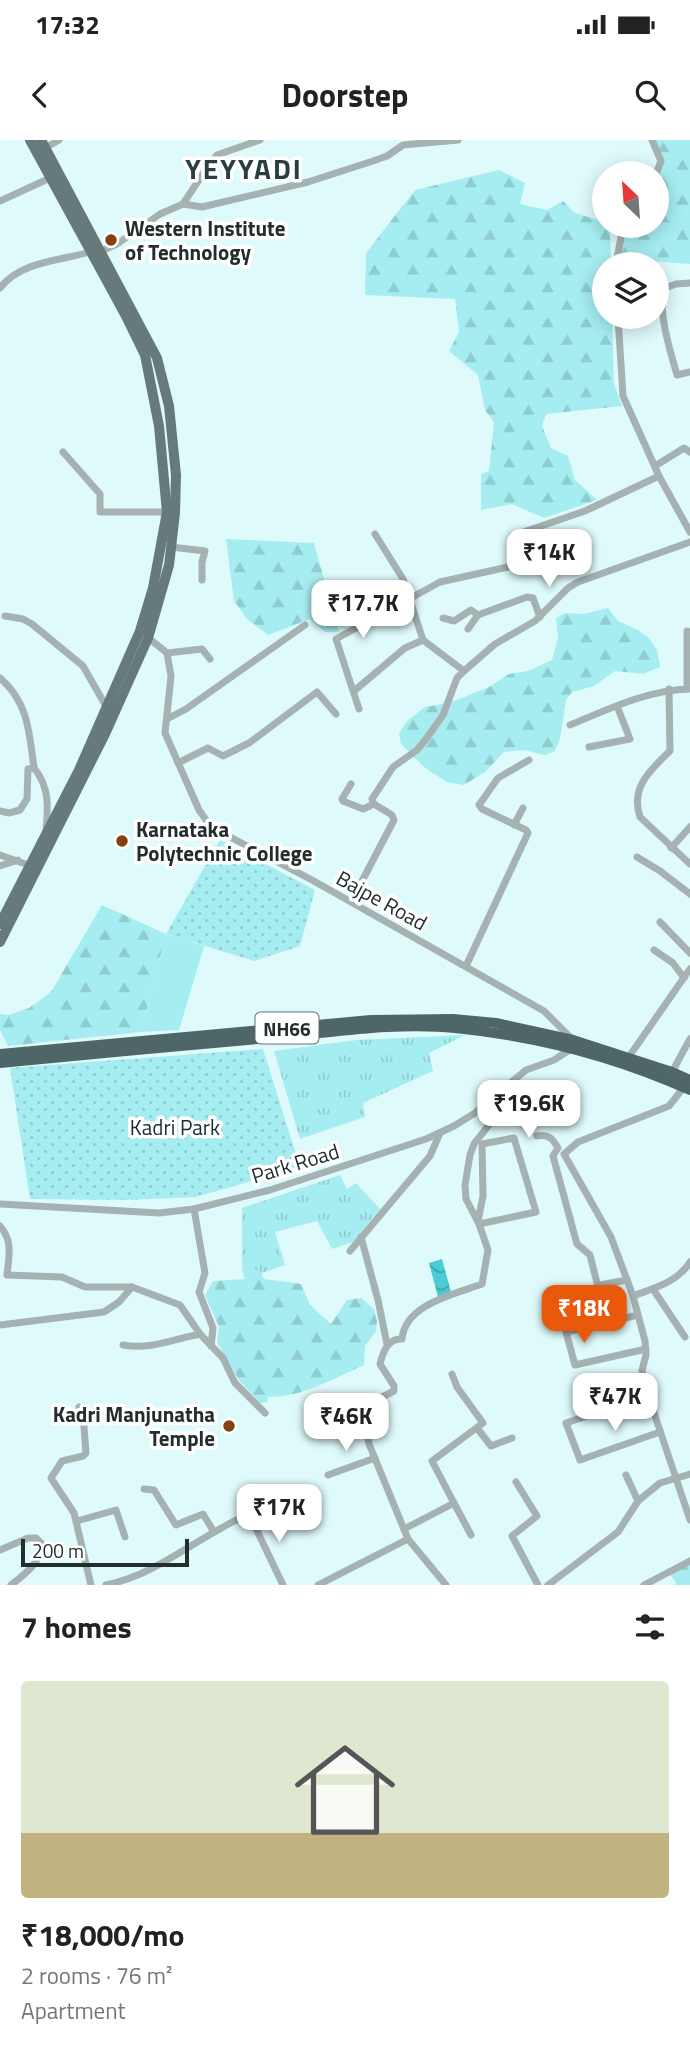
<!DOCTYPE html>
<meta charset="utf-8">
<style>
:root{--surface:#fff;--page:#f6f6f6;--text:#222;--muted:#767676;--line:#e0e0e0;--accent:#ea580c}
body{margin:0;font-family:"Titillium Web",sans-serif;background:var(--page);color:var(--text);height:100vh;display:flex;flex-direction:column;font-size:26px;white-space:nowrap}
*{box-sizing:border-box;margin:0}
p{font-size:23px;color:var(--muted)}
.icon{flex:none;width:38px;height:38px;fill:none;stroke:currentColor;stroke-width:2;stroke-linecap:round;stroke-linejoin:round}
.map{position:relative;height:1445px;overflow:hidden}
.sheet{display:flex;flex-direction:column;background:var(--surface);flex:1}
.sheet>*{flex:none}
.needle{width:46px;rotate:335deg}
.buttons{position:absolute;left:592px;top:21px;display:grid;gap:14px}
.buttons a{display:grid;place-items:center;width:77px;height:77px;border-radius:50%;background:var(--surface);box-shadow:0 4px 18px #0003;font-size:35px}
.scale{position:absolute;left:21px;bottom:18px;width:168px;box-sizing:border-box;padding-left:7px;border:4px solid #232d2d;border-top:0;font-size:19px;line-height:24px;white-space:nowrap;color:#232d2d;-webkit-text-stroke:5px #fff;paint-order:stroke}
.price{position:absolute;translate:-50% -60px;padding:0 16px;border-radius:14px;background:#fff;color:#222;font-size:23px;line-height:46px;filter:drop-shadow(0 2px 4px #0008)}
.price::after{content:'';position:absolute;left:50%;top:42px;width:21px;height:16px;margin-left:-10px;background:inherit;clip-path:polygon(0 0,100% 0,50% 100%)}
.price.on{background:var(--accent);color:#fff}
ul{padding:0;list-style:none}
li{display:grid;align-content:center;gap:14px;height:371px;padding:0 21px}
li+li{border-top:2px solid var(--line)}
li span{display:grid;place-items:center;height:217px;border-radius:7px;color:#555}
li>.icon{margin-inline-start:auto}
span .icon{width:126px;height:126px;fill:#fffc;stroke-width:1}
li b{font-size:30px}
h2{display:flex;justify-content:space-between;align-items:center;height:84px;padding:0 21px;font-size:30px}
.status{display:flex;justify-content:space-between;align-items:center;height:49px;padding:0 35px;background:var(--surface);direction:ltr}
.status svg{height:19px;fill:currentColor}
header{display:flex;justify-content:space-between;align-items:center;height:91px;padding:0 21px;background:var(--surface);font-size:32px;font-weight:700}
.map>svg:first-child{display:block}
.grass{fill:url(#grass-tufts)}
.forest{fill:url(#forest-firs)}
.cemetery{fill:url(#cemetery-stones)}
.park{fill:url(#park-dots)}
.garden{fill:#a6edf1}
.water{fill:url(#water-waves)}
.lines{fill:none;stroke-linecap:round;stroke-linejoin:round}
.minor{stroke:#a6b1b2;stroke-width:7}
.major{stroke:#667a7b;stroke-width:10}
.highway{stroke:#4f6668;stroke-width:10}
.poi-dot{fill:#844111;stroke:#fff;stroke-width:2.5}
.labels{text-anchor:middle;dominant-baseline:central;stroke-width:7;stroke-linejoin:round;paint-order:stroke}
.shield{fill:#fff;stroke:#656c6c;stroke-width:2}
.shield-label{font-size:19px;font-weight:bold;fill:#232d2d}
.poi-label{font-size:21px;font-weight:bold;fill:#232d2d;stroke:#fff;text-anchor:start}
.street-label{font-size:21px;fill:#232d2d;stroke:#fff}
.park-label{font-size:21px;fill:#182e30;stroke:#fff}
.district-label{font-size:28px;font-weight:bold;letter-spacing:2px;fill:#283e40;stroke:#fff}
</style>
<div class="status"><b>17:32</b><svg viewBox="0 0 49 12"><path d="M0 12V9h3v3zM5 12V6h3v6zM10 12V3h3v9zM15 12V0h3v12zM26 1h20v11H26zM47 4h2v5h-2z"/></svg></div>
<header><svg class="icon" aria-label="back" viewBox="0 0 24 24"><path d="M15 5l-7 7 7 7"/></svg>Doorstep<svg class="icon" aria-label="search" viewBox="0 0 24 24"><circle cx="10" cy="10" r="6"/><path d="M15 15l6 6"/></svg></header>
<div class="map">
<svg width="690" height="1445" viewBox="0 0 690 1445">
<defs>
<pattern id="grass-tufts" width="24" height="20" patternUnits="userSpaceOnUse" patternTransform="scale(1.75)"><rect width="24" height="20" fill="#a6edf1"/><path d="M3 7l-1-3M5 7V3M7 7l1-3M15 17l-1-3M17 17v-4M19 17l1-3" fill="none" stroke="#8fcccf"/></pattern>
<pattern id="forest-firs" width="22" height="20" patternUnits="userSpaceOnUse" patternTransform="scale(1.75)"><rect width="22" height="20" fill="#a6edf1"/><path d="M5 1l3.5 6h-7zM16 11l3.5 6h-7z" fill="#8fcccf"/></pattern>
<pattern id="cemetery-stones" width="16" height="16" patternUnits="userSpaceOnUse" patternTransform="scale(1.75)"><rect width="16" height="16" fill="#a6edf1"/><path d="M2 7V4a2 2 0 0 1 4 0v3zM10 15v-3a2 2 0 0 1 4 0v3z" fill="#8fcccf"/></pattern>
<pattern id="park-dots" width="8" height="8" patternUnits="userSpaceOnUse" patternTransform="scale(1.75)"><rect width="8" height="8" fill="#a6edf1"/><path d="M2 2h.1M6 6h.1" fill="none" stroke="#8fcccf" stroke-width="1.8" stroke-linecap="round"/></pattern>
<pattern id="water-waves" width="16" height="10" patternUnits="userSpaceOnUse" patternTransform="scale(1.75)"><rect width="16" height="10" fill="#4accd4"/><path d="M0 5q4-4 8 0t8 0" fill="none" stroke="#3da6ac"/></pattern>
</defs>
<rect width="100%" height="100%" fill="#dffafb"/>
<g class="grass">
<path d="M465,895L429,913L433,931L363,963L365,977L300,999L274,911L357,900Z"/>
<path d="M340,1035L347,1049L356,1043L380,1069L353,1102L332,1109L317,1081L275,1092L285,1125L245,1139L242,1131V1068Z"/>
</g>
<g class="forest">
<path d="M656,0H690V124L616,118L623,86H656C656,57 660,28 656,0Z"/>
<path d="M499,30L525,43L520,64L547,70L563,61L575,73L604,82V86H610L611,124H604V177H612L614,244L622,266L546,274L542,286L551,308L568,316L575,340L597,360L544,378L512,364L481,370V334L489,331L494,282L485,270L478,235L449,211L459,192L455,159L365,155L366,113L415,50Z"/>
<path d="M226,399L314,403L339,492H325L310,479L268,495L247,479L234,461Z"/>
<path d="M608,468L618,481L638,490L648,497L657,510L660,527L643,534L615,531L594,546L572,552L566,560L560,599L555,611L545,615L524,610L504,612L485,632L464,645L447,642L425,628L401,604L399,593L408,580L425,567L449,563L489,547L509,534L528,531L552,520L558,498L556,478L565,473L584,474Z"/>
<path d="M102,765L166,794L141,892L8,906L0,890V874L9,875L29,868L51,852Z"/>
<path d="M259,1128L264,1139L301,1144L310,1165L331,1184L347,1160L361,1158L374,1169L377,1181L376,1191L365,1206L364,1225C332,1239 303,1257 268,1257L267,1262L260,1263L239,1240L217,1202L219,1187L205,1155L213,1141L245,1139Z"/>
<path d="M690,1424V1445H674L676,1443L670,1434Z"/>
</g>
<path class="cemetery" d="M354,1258L365,1288L314,1299L304,1276Z"/>
<g class="park">
<path d="M220,700L315,750L300,806L254,821L166,794Z"/>
<path d="M263,909L300,1027L196,1057L128,1060L30,1059L10,928Z"/>
</g>
<path class="garden" d="M166,794L204,806L179,890L141,892Z"/>
<path class="water" d="M442,1119L451,1152L438,1157L429,1123Z"/>
<g class="lines">
<g class="minor">
<path d="M652,0L661,21L656,34"/>
<path d="M45,8L59,0"/>
<path d="M0,61L50,38"/>
<path d="M183,64L210,23L217,15L260,0"/>
<path d="M616,124L623,86"/>
<path d="M690,143L676,144L665,148C656,167 671,214 677,235L690,232"/>
<path d="M0,148C21,121 59,121 90,112H99L117,104L160,74L183,64L202,67L308,42L373,21L387,16L403,5L458,0"/>
<path d="M618,177L623,256L659,336L690,392"/>
<path d="M63,312L100,354V372H167"/>
<path d="M655,326L684,308L690,312"/>
<path d="M375,394L403,439L423,500"/>
<path d="M171,407L205,411L202,422V440"/>
<path d="M5,476L23,479L32,484L83,526L107,568"/>
<path d="M443,478L454,481L471,470L478,475"/>
<path d="M468,489L478,475L527,457L533,458L540,477"/>
<path d="M687,491V549"/>
<path d="M167,513L202,509L210,519"/>
<path d="M0,538C29,563 29,593 34,628"/>
<path d="M669,549L670,611C650,630 630,648 640,677L690,724"/>
<path d="M354,551L405,508L423,500L464,531"/>
<path d="M359,569L336,499L440,442L508,427L514,418L512,396L585,371L659,336"/>
<path d="M167,579L186,569L305,485"/>
<path d="M570,585C609,569 647,550 690,549"/>
<path d="M589,607L630,599L617,566"/>
<path d="M178,623L208,608L223,616L249,603L317,552L336,574"/>
<path d="M374,664L372,659L393,627L417,610L426,599L443,575L457,538L464,531L495,504L535,481L568,448L578,442L690,402"/>
<path d="M0,671L9,673L20,670L27,659L28,629L34,628C50,647 48,668 46,691"/>
<path d="M514,685L523,668"/>
<path d="M671,708L690,687"/>
<path d="M0,715L31,726"/>
<path d="M637,717L660,731L690,754"/>
<path d="M0,726L18,720"/>
<path d="M351,762L394,680L392,675L374,664L363,669L343,661L342,659L351,644"/>
<path d="M660,782L690,813"/>
<path d="M654,810L673,823L684,838"/>
<path d="M466,826L528,693L526,690L482,669L479,665L498,638L529,620"/>
<path d="M628,918L690,829"/>
<path d="M672,932L690,899"/>
<path d="M537,996C549,994 553,999 558,1008L553,1016L577,1104L590,1115L597,1143L600,1145L627,1140"/>
<path d="M0,1064L159,1073L194,1069L270,1050L426,999L454,986L475,973L526,930L554,920L571,909L573,900L544,871L312,740L211,687L199,670L165,593L171,536L167,513L146,496"/>
<path d="M194,1069L205,1133L199,1152L213,1188L211,1206"/>
<path d="M478,1081L483,1056L482,1004L514,998L536,1072L479,1084"/>
<path d="M0,1086C13,1101 9,1115 7,1135L62,1137L85,1147H132L180,1165L200,1194"/>
<path d="M361,1097L378,1160L387,1204"/>
<path d="M350,1111L430,1016L440,993"/>
<path d="M690,1122C678,1142 654,1148 633,1156L645,1201L646,1215L642,1230L645,1246L690,1380"/>
<path d="M653,1149L685,1197"/>
<path d="M633,1156L611,1097L564,1014L578,1002L669,966L684,947"/>
<path d="M638,1175L566,1192L575,1225L646,1209"/>
<path d="M0,1185L104,1172L119,1162L132,1147"/>
<path d="M123,1205C152,1210 173,1199 200,1194L223,1218L235,1243L265,1273"/>
<path d="M648,1255L566,1283L580,1320L660,1292"/>
<path d="M79,1267L83,1274L86,1313L83,1316L62,1321L51,1338L74,1373L91,1445"/>
<path d="M477,1288L491,1306L512,1298"/>
<path d="M328,1335L375,1318"/>
<path d="M626,1335L638,1361"/>
<path d="M516,1342L537,1376L512,1396L538,1445"/>
<path d="M144,1349L154,1350L176,1385L203,1374L214,1392"/>
<path d="M454,1363L471,1395"/>
<path d="M77,1381L116,1370L125,1397"/>
<path d="M404,1389L454,1363L432,1321L483,1283L457,1247L452,1234"/>
<path d="M0,1410L28,1398H36L41,1403C43,1421 24,1435 11,1445"/>
<path d="M106,1445C159,1434 200,1395 249,1374L283,1445"/>
<path d="M318,1445L408,1399"/>
<path d="M446,1445L408,1399L369,1304L363,1272L372,1262L394,1251V1246L380,1224C383,1212 388,1198 402,1199C405,1164 455,1154 482,1144L488,1110L479,1084L466,1059L465,1045L470,1015L474,1004L507,962L501,950"/>
<path d="M548,1445L618,1392L638,1361L660,1343L690,1334"/>
<path d="M644,1445L690,1421"/>
</g>
<g class="major">
<path d="M0,784L79,630L140,491L153,448L167,372L159,286L145,215L126,176L30,0"/>
<path d="M0,802L105,594L148,498L169,425L175,373L176,335L169,266L157,218L41,0"/>
</g>
<g class="highway">
<path d="M0,914L371,880L453,879L496,883L573,900L672,932L690,940"/>
<path d="M0,923C93,914 187,905 280,897C337,892 397,882 455,888C536,896 616,917 690,950"/>
</g>
</g>
<g class="poi-dot">
<circle cx="111" cy="100" r="7"/>
<circle cx="122" cy="701" r="7"/>
<circle cx="229" cy="1286" r="7"/>
</g>
<g class="labels">
<rect class="shield" x="255.5" y="872.5" width="63" height="31" rx="5"/>
<g class="shield-label">
<text x="287" y="888">NH66</text>
</g>
<g class="poi-label">
<text x="125" y="88">Western Institute<tspan x="125" dy="24">of Technology</tspan></text>
<text x="136" y="689">Karnataka<tspan x="136" dy="24">Polytechnic College</tspan></text>
<text x="215" y="1274" text-anchor="end">Kadri Manjunatha<tspan x="215" dy="24">Temple</tspan></text>
</g>
<g class="street-label">
<text transform="translate(382 760) rotate(29)">Bajpe Road</text>
<text transform="translate(295 1023) rotate(-17)">Park Road</text>
</g>
<g class="park-label">
<text x="175" y="987">Kadri Park</text>
</g>
<g class="district-label">
<text x="244" y="28">YEYYADI</text>
</g>
</g>
</svg>
<div class="buttons">
<a><svg class="needle" viewBox="-14 -14 28 28"><path d="M0-13l5 13h-10z" fill="#e53935"/><path d="M0 13l5-13h-10z" fill="#767676"/></svg></a>
<a><svg class="icon" aria-label="layers" viewBox="0 0 24 24"><path d="M12 4l9 5-9 5-9-5zM3 14l9 5 9-5"/></svg></a>
</div>
<div class="scale">200 m</div>
<b class="price" style="left:549px;top:449px">₹14K</b>
<b class="price" style="left:363px;top:500px">₹17.7K</b>
<b class="price" style="left:529px;top:1000px">₹19.6K</b>
<b class="price on" style="left:584px;top:1205px">₹18K</b>
<b class="price" style="left:615px;top:1293px">₹47K</b>
<b class="price" style="left:346px;top:1313px">₹46K</b>
<b class="price" style="left:279px;top:1404px">₹17K</b>
</div>
<section class="sheet">
<h2>7 homes<svg class="icon" aria-label="filters" viewBox="0 0 24 24"><path d="M4 7h16M4 17h16"/><circle cx="9" cy="7" r="2"/><circle cx="15" cy="17" r="2"/></svg></h2>
<ul>
<li><span style="background:linear-gradient(#dfe7d0 70%,#c2b280 0)"><svg class="icon" aria-label="home" viewBox="0 0 24 24"><path d="M3 11l9-7 9 7M6 9v11h12V9"/></svg></span><div><b>₹18,000/mo</b><p>2 rooms · 76 m²</p><p>Apartment</p></div></li>
</ul>
</section>
